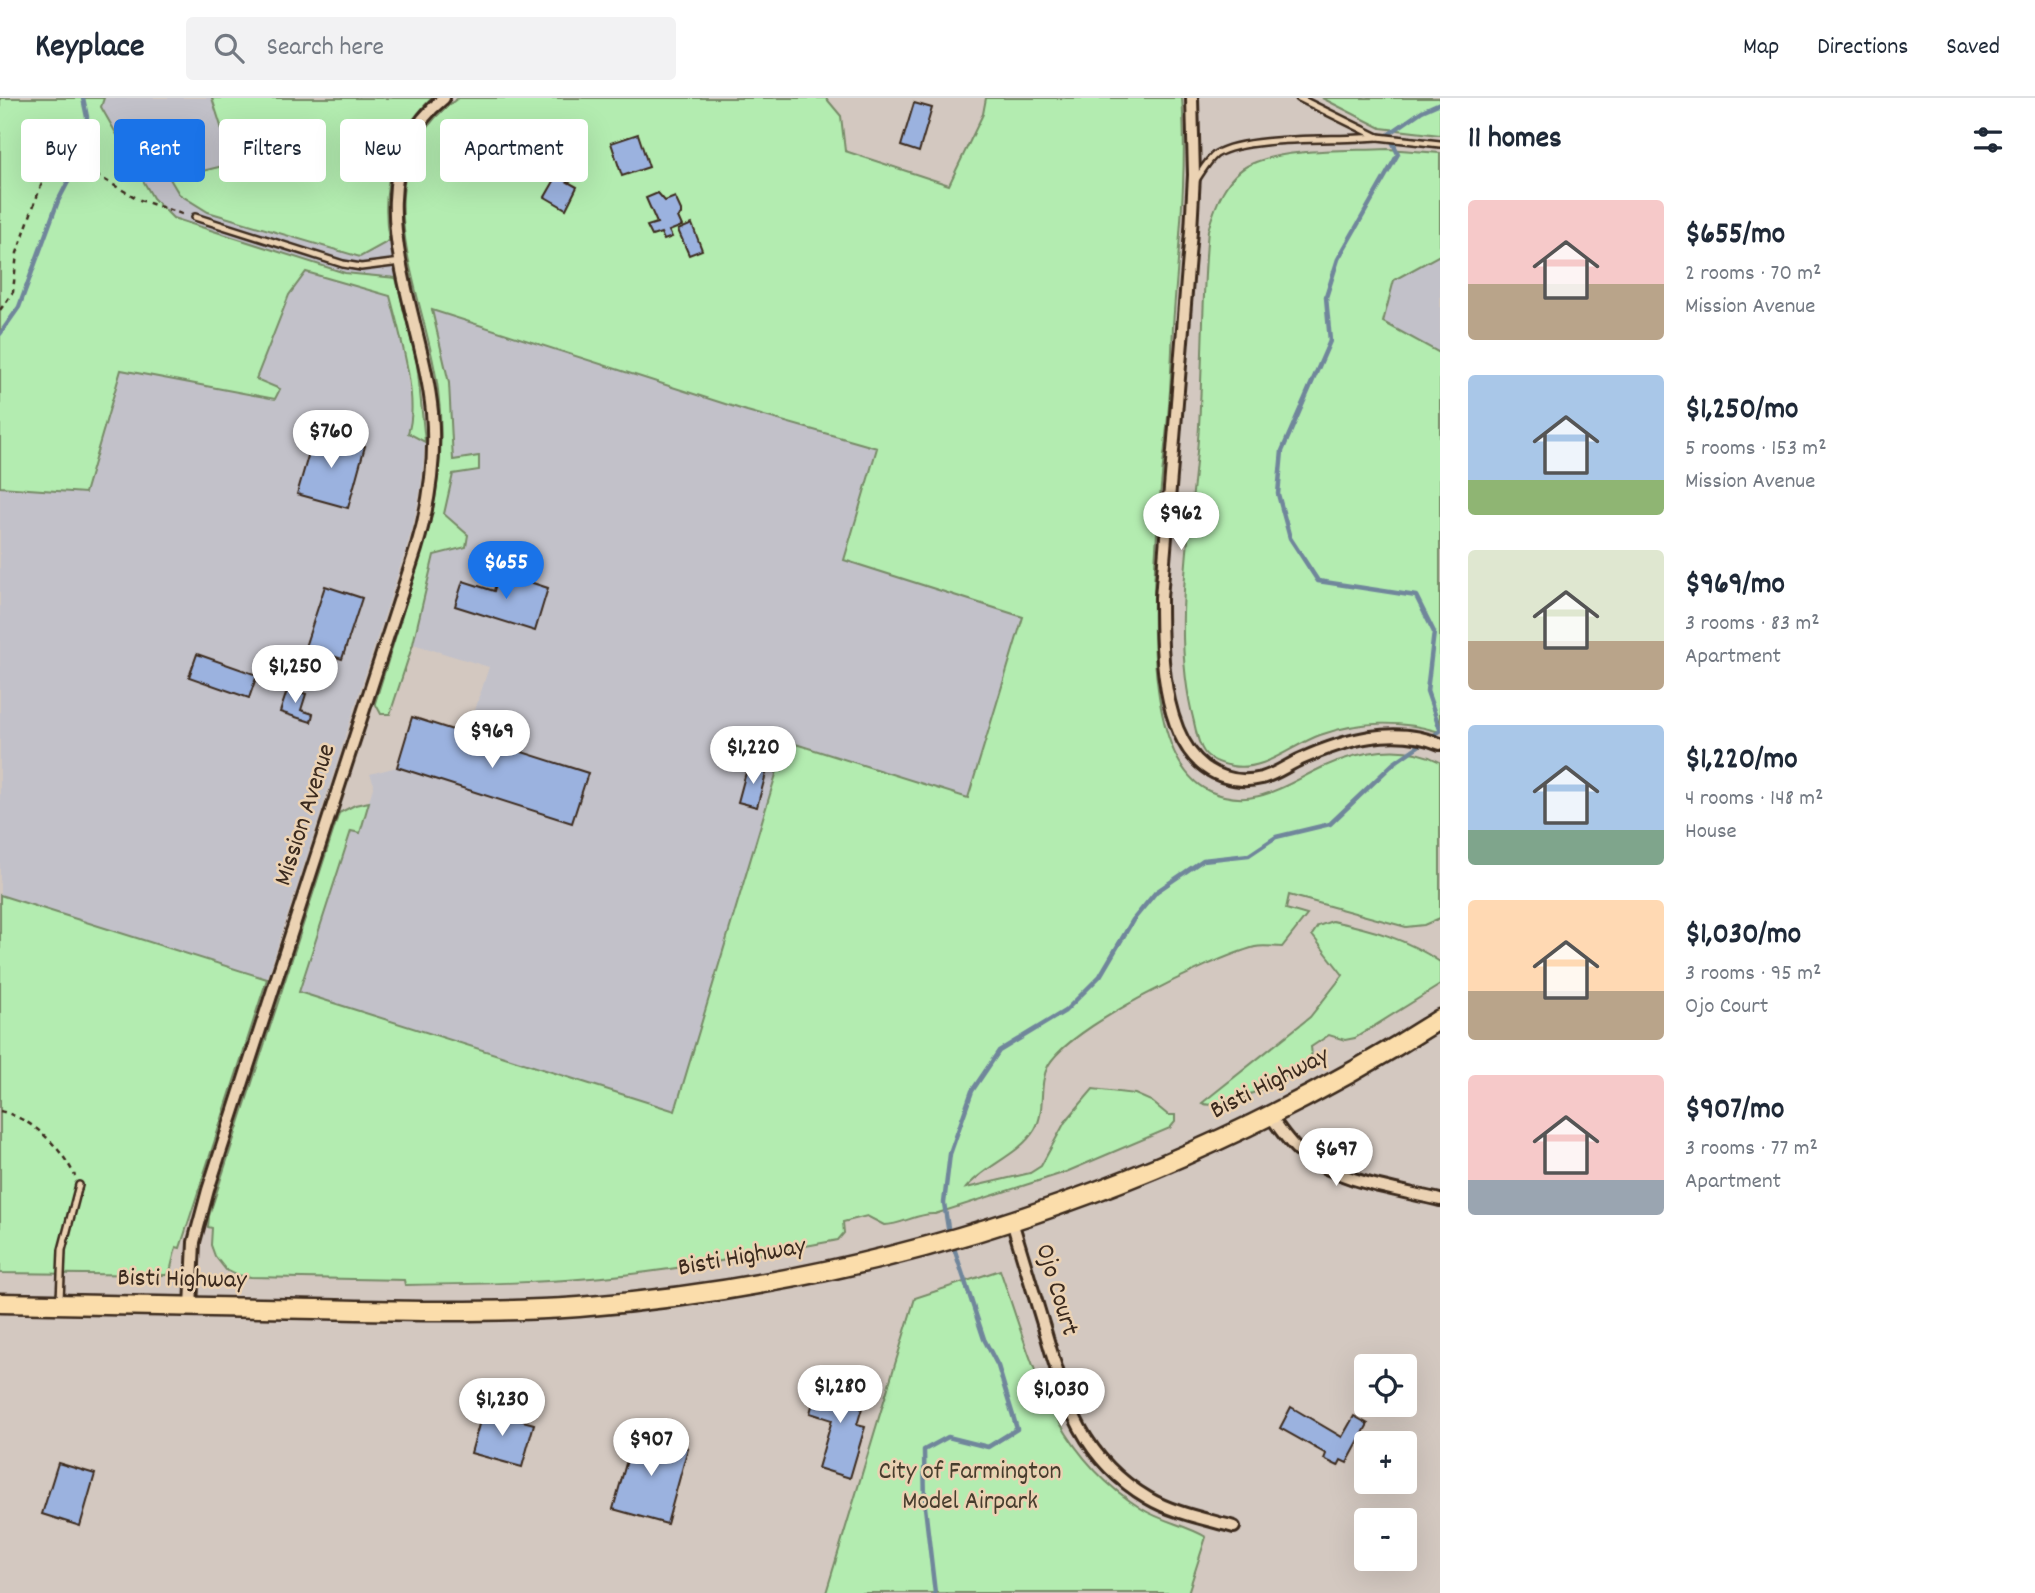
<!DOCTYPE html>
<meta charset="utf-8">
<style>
:root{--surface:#fff;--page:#f2f2f3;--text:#1f2937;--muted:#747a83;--line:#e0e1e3;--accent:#1a73e8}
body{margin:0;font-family:Dekko,sans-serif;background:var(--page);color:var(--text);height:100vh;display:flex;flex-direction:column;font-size:26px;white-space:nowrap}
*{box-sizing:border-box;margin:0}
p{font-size:23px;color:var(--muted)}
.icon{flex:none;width:38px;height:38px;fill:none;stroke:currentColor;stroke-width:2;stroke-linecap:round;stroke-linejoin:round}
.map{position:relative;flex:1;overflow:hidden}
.sheet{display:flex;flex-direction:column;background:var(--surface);width:595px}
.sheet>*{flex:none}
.guide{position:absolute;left:21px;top:21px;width:665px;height:63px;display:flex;gap:14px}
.fabs{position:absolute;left:1354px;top:1256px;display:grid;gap:14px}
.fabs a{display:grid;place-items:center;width:63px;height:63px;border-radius:7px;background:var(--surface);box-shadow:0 7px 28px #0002;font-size:35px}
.price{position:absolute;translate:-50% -60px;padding:0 16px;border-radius:24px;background:#fff;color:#222;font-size:23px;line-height:46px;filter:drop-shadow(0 2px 4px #0008)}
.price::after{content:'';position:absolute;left:50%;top:42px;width:21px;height:16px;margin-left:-10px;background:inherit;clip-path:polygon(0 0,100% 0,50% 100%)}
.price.active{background:var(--accent);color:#fff}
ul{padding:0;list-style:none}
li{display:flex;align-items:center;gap:21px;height:175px;padding:0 28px}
li span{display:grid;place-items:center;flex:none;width:196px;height:140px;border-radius:7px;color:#555}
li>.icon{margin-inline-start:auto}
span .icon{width:84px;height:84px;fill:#fffc;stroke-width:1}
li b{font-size:30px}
h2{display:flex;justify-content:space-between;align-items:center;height:84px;padding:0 28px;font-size:30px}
.tag{padding:0 24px;border-radius:7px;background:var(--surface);box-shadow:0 7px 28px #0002;font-size:24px;line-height:63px}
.tag.active{background:var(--accent);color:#fff}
header{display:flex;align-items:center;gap:42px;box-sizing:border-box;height:98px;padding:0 35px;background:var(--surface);border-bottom:2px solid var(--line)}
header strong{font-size:33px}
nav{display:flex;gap:38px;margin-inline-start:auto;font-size:24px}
.search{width:490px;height:63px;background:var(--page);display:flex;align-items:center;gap:18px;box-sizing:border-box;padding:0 24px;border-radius:7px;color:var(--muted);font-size:26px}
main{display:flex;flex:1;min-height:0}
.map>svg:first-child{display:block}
.built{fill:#c2c1c9}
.green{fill:#b3ecb0;stroke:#778b67;stroke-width:2}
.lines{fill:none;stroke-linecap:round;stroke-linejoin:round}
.stream{stroke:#6f869b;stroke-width:4.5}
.building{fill:#9bb2df;stroke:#3b2a1e;stroke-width:2}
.service-casing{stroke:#3b2a1e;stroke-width:10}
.minor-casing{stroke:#3b2a1e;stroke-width:16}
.primary-casing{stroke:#3b2a1e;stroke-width:23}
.path{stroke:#3b2a1e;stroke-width:2.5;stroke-dasharray:5 5;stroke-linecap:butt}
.service{stroke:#ebd2b3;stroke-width:5}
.minor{stroke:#ebd2b3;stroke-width:10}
.primary{stroke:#fbddab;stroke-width:18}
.labels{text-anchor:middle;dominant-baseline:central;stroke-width:5;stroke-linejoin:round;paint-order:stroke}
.street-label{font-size:26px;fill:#3b2a1e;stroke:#ebd2b3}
.park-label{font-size:26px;fill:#473d2d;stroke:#ebd2b3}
</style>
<header>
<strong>Keyplace</strong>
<div class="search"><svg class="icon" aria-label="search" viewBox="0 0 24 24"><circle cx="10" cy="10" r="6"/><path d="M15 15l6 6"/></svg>Search here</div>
<nav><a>Map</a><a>Directions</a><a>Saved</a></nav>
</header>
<main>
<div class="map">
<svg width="1440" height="1495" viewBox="0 0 1440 1495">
<rect width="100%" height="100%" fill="#d3c8c0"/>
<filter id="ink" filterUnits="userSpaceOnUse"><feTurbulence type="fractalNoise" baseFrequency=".0143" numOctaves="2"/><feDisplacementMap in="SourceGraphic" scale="14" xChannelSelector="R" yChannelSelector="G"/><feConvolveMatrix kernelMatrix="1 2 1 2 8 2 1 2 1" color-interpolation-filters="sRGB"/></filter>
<g filter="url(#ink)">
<g class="built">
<path d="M104,0H212L226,44L223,68L171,81L179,96L360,159L389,143L396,180L345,175L173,120L153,100L101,9Z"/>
<path d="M1440,157V255L1383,225L1394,182Z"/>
<path d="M306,174L390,198L404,253L413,322L411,338L425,344L421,389L412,432L267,881L0,797V389L85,395L121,272L275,301L256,281L289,197Z"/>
<path d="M431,212L747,313L877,350L844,462L1023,519L968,700L786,643L675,1013L299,894L352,732L360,734L374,686L370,676L397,669L412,619L467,637L489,569L413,546L434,457L466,448L468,436L444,416L453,376L479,371L453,362L449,285Z"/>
</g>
<g class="green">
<path d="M0,0H104L101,9L153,100L173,120L345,175L396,180L417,265L425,344L408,335C420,302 399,233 390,198L306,174L289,197L256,281L280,291L275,301L121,272L85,395L0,389Z"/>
<path d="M212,0H432C393,37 380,91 389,143L360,159L208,114L179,96L170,81L223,68L226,44Z"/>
<path d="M458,0H826L841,18L845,53L949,87L983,16L986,0H1182C1188,76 1178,152 1173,228C1172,254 1171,281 1169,307C1163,387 1121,652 1209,693C1254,713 1284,687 1323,669C1358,653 1404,644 1440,664V820L1424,827L1406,829L1289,797L1286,811L1307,817L1282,849C1273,849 1263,847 1255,849C1210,861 1069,929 1048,968C1038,987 1046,1013 1035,1031C1020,1057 985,1067 966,1090L1030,1075L1041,1068L1065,1024L1093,991L1135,996L1151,1003L1168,1017H1175V1024L1170,1030L1066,1074L935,1116C916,1115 903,1127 884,1127L867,1118L843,1124L844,1135L838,1142C767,1155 695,1169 623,1177C551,1185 478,1186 405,1187L404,1182L251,1179L236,1177L226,1172L215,1158L211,1147L212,1130L208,1129L209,1118L339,715L355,707L369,704L360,735L351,733L299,894L675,1013L786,643L968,700L1023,519L844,462L877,350L747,313L432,212L449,285L453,362L479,358V372L453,376L444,416L468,437L466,449L434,457L413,546L390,616H381L375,605L429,430C440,384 444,339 438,292C426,194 354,73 458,0Z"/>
<path d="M1322,0H1440V37L1381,30Z"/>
<path d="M1387,51L1440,55V157L1394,182L1383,224L1440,255V634C1401,622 1359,623 1320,637C1292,647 1264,674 1232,668C1222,666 1210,662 1204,654C1198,646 1196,634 1194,624C1169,529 1193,425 1199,328C1203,263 1202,197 1208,132C1215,108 1226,77 1251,66C1285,50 1349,53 1387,51Z"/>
<path d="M0,797L267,881L180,1150L176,1149L170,1174L166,1177L0,1175Z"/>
<path d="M1332,823C1371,831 1407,841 1440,864V887L1355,940L1345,942L1329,937L1311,949C1312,955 1312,959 1308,964C1292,978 1221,1015 1202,1005L1310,919L1343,877L1312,837L1318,828Z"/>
<path d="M1000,1172C1033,1266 1052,1355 1142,1411C1163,1424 1186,1427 1206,1439L1188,1495H826L915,1200Z"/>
</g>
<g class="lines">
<g class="stream">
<path d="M1440,5L1422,13L1389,36L1398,56L1338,161L1326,199L1330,243L1282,353L1278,396L1290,440L1318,483L1416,498L1434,534L1427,593L1440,631"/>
<path d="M0,236L19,209L58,103L82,57L87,19L83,0"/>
<path d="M949,1136L944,1105L950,1056L972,993L999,953L1065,913L1100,878L1133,822L1156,794L1203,762L1249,757L1276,739L1330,726L1394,665L1440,633"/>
<path d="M935,1495L925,1409L924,1352L948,1339L988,1349L1017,1331L998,1268L984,1241L952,1144"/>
</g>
</g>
<g class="building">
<path d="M914,5L932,10L919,54L901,48Z"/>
<path d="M466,28L496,41L489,57L497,61L492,72L447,53L452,41L459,45Z"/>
<path d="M638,36L649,69L622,78L611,45Z"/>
<path d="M534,38L541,58L519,68L512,45Z"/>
<path d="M557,78L577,89L566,111L545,99Z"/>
<path d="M658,95L665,103L675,99L681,112V117L678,119L682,128L669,133L672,139L664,142L661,135L652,138L647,128L657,125L646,100Z"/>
<path d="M692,126L702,152L689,157L678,132Z"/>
<path d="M315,334L365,348L348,410L297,396Z"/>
<path d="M499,474L548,490L535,533L455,508L463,483L494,493Z"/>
<path d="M325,488L362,500L342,561L305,549Z"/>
<path d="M197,556L257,577L249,600L189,579Z"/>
<path d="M288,590L306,596L301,612L313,616L311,624L280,614Z"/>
<path d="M412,619L588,675L572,725L397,669Z"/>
<path d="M748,667L767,672L757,709L738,704Z"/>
<path d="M820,1279L867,1293L857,1327L865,1329L850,1380L818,1370L832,1322L810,1315Z"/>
<path d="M1291,1309L1342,1339L1354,1318L1368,1326L1347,1365L1341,1362L1338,1368L1324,1361L1326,1356L1280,1330Z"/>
<path d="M483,1312L534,1326L522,1369L471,1355Z"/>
<path d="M635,1334L688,1350L667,1426L613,1411Z"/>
<path d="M58,1365L95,1376L80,1428L42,1416Z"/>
</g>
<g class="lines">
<g class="service-casing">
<g id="service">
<path d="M1299,0L1378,39L1440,46"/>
<path d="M1196,82C1202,73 1208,62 1216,56C1247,37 1339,43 1378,39"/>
<path d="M195,119L343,166L361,169L401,164"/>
<path d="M60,1203L62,1152L79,1087"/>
</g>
</g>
<g class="minor-casing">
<g id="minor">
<path d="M1192,0L1194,77L1191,133L1161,500C1161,555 1161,660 1225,679C1237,683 1250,683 1262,680C1276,676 1288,667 1301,661C1344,642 1394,627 1440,646"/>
<path d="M1270,1017C1279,1030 1288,1044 1301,1055C1339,1084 1395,1091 1440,1102"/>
<path d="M1012,1123C1023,1161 1035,1199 1046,1236C1066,1305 1082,1361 1148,1400C1173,1415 1206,1421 1234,1429"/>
<path d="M191,1209L194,1144L208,1092L416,451C429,408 436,359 432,314C423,214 346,78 444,0"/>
</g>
</g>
<g class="primary-casing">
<path id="primary" d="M0,1205C105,1207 210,1209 316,1211C403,1213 491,1215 579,1209C884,1185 1182,1086 1440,921"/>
</g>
<g class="path">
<path d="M0,212L13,194L17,155L40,90L46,77L55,69L68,67L82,69L140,102L185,117"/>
<path d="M0,1013C33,1021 60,1048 75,1078"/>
</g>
<use href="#service" class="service"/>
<use href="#minor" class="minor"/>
<use href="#primary" class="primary"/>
</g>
</g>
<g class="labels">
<g class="street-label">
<text transform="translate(306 717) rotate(-72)">Mission Avenue</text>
<text transform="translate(1270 986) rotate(-27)">Bisti Highway</text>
<text transform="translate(742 1160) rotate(-10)">Bisti Highway</text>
<text transform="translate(182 1182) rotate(1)">Bisti Highway</text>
<text transform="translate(1056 1192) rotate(73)">Ojo Court</text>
</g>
<g class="park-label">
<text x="970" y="1374">City of Farmington<tspan x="970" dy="30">Model Airpark</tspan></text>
</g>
</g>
</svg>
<div class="fabs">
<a><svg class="icon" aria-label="locate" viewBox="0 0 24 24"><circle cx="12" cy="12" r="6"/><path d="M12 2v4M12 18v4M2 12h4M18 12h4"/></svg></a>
<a>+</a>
<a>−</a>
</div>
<b class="price" style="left:331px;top:372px">$760</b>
<b class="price" style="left:1181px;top:454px">$962</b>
<b class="price active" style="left:506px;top:503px">$655</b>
<b class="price" style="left:295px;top:607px">$1,250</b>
<b class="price" style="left:492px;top:672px">$969</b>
<b class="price" style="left:753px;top:688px">$1,220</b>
<b class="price" style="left:1336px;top:1090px">$697</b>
<b class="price" style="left:840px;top:1327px">$1,280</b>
<b class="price" style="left:1061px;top:1330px">$1,030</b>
<b class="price" style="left:502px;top:1340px">$1,230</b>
<b class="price" style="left:651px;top:1380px">$907</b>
<div class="guide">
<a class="tag">Buy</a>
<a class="tag active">Rent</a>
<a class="tag">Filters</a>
<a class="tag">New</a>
<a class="tag">Apartment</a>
</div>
</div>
<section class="sheet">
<h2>11 homes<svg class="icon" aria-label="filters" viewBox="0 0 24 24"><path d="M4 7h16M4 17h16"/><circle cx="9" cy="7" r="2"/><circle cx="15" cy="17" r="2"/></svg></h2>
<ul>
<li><span style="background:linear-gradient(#f6c9c9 60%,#b9a48a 0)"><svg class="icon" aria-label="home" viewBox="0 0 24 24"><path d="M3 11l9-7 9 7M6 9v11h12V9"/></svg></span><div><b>$655/mo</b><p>2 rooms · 70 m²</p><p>Mission Avenue</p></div></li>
<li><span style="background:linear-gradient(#a9c7e8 75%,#8fb573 0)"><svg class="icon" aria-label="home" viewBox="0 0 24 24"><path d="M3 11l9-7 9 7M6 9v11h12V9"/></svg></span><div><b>$1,250/mo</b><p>5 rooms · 153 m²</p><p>Mission Avenue</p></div></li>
<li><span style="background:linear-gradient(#dfe7d0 65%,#b9a48a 0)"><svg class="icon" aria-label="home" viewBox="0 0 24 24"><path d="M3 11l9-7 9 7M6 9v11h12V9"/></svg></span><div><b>$969/mo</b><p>3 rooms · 83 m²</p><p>Apartment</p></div></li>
<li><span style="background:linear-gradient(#a9c7e8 75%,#7fa58c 0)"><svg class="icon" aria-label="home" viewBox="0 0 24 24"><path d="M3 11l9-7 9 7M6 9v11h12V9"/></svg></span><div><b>$1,220/mo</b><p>4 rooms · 148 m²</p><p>House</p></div></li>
<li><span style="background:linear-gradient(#ffd9b3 65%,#b9a48a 0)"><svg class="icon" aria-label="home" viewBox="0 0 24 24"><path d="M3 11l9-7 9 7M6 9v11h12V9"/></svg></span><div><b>$1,030/mo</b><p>3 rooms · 95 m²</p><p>Ojo Court</p></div></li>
<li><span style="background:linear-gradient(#f6c9c9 75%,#9aa5b1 0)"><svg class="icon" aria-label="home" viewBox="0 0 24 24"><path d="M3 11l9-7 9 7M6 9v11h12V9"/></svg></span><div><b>$907/mo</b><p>3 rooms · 77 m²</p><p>Apartment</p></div></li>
</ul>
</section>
</main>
